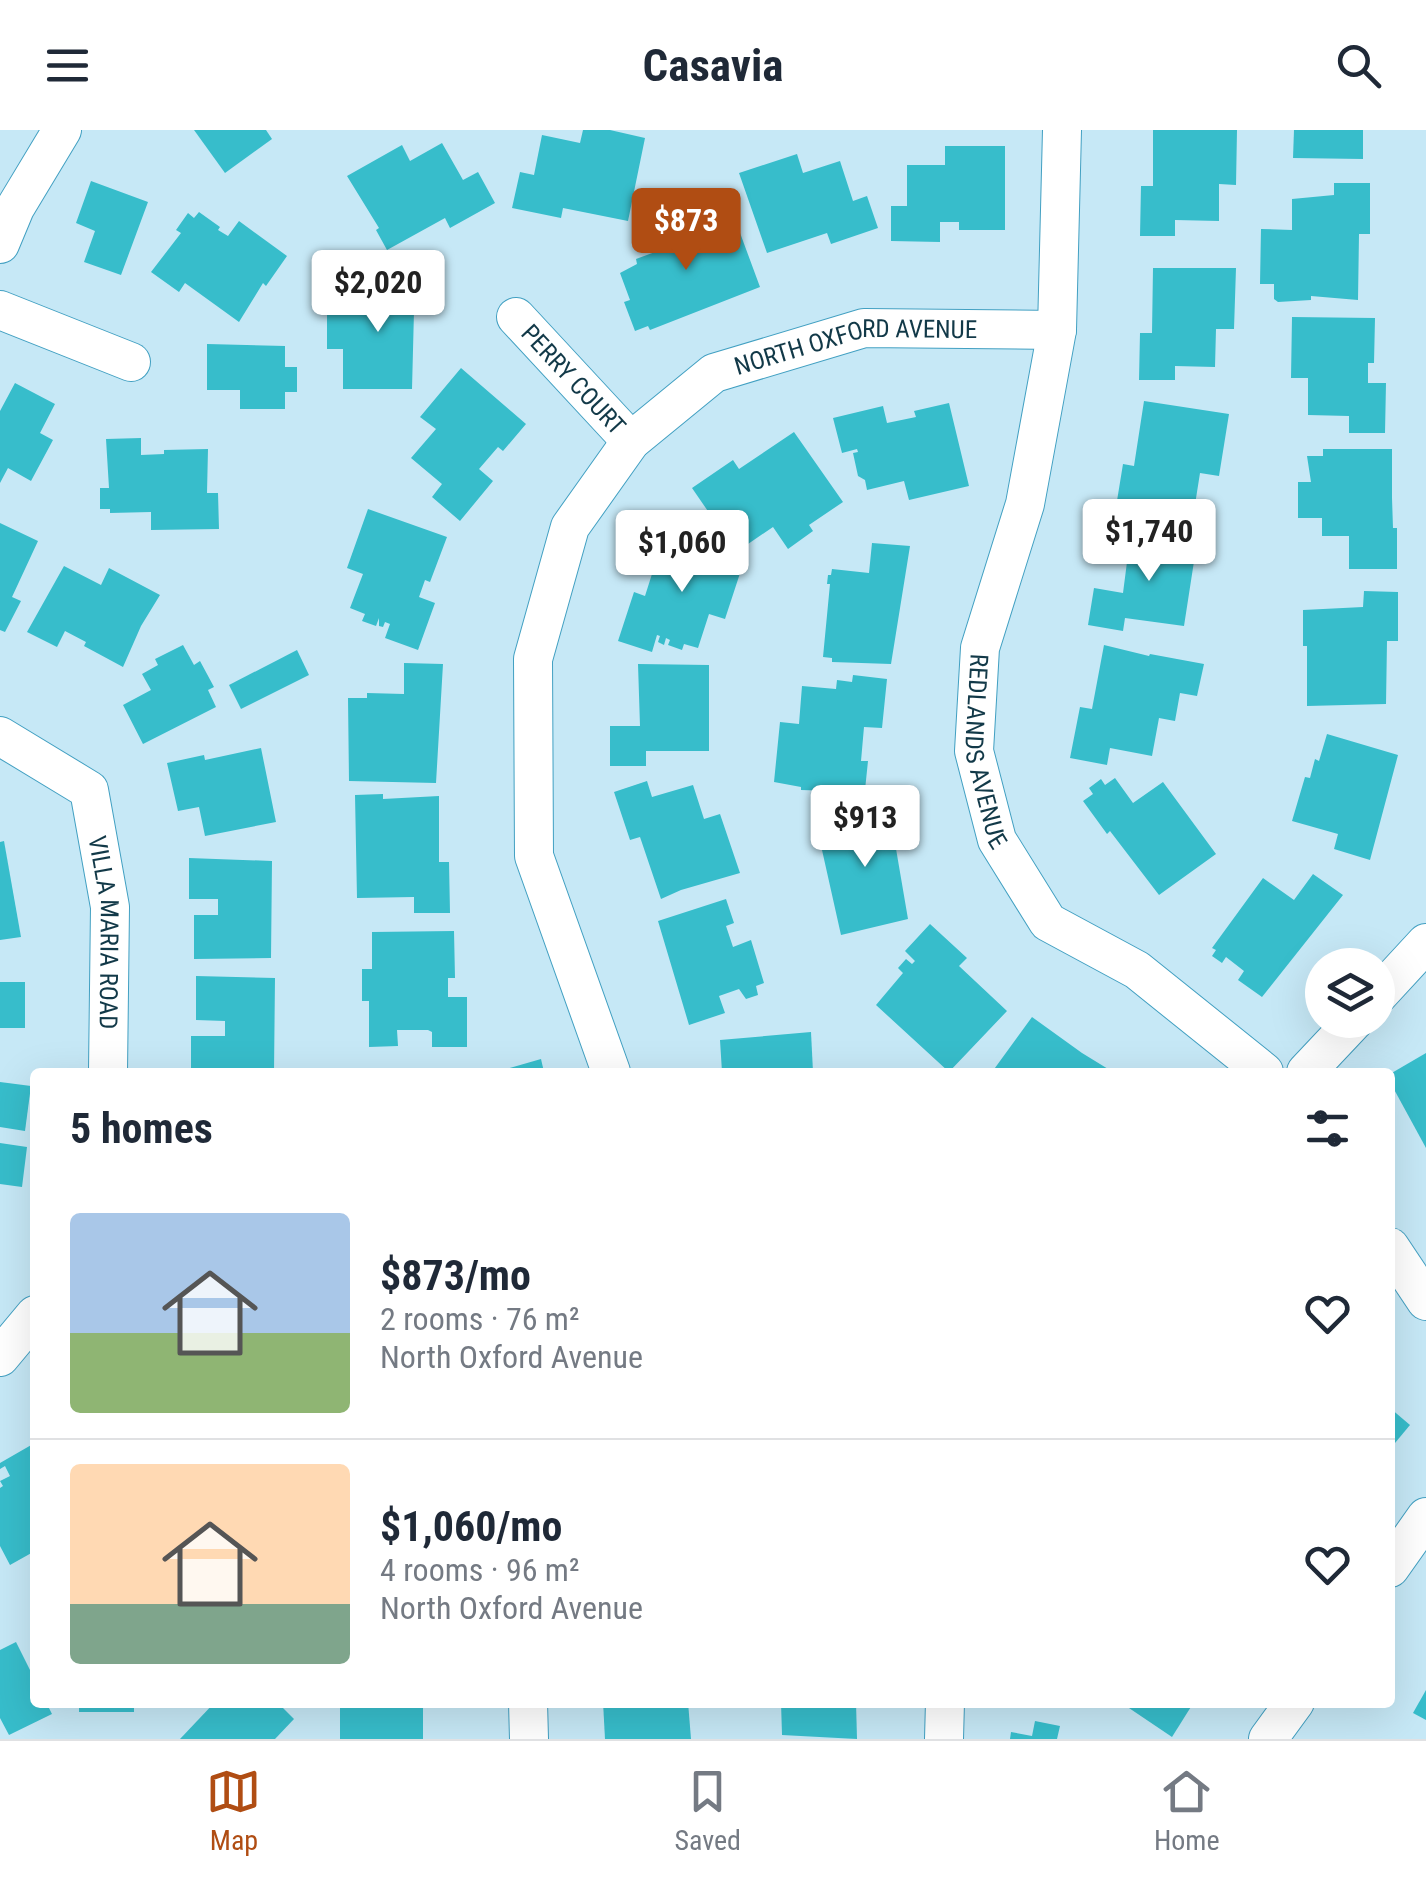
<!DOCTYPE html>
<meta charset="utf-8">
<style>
:root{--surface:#fff;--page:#f6f6f7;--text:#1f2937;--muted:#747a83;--line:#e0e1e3;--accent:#b04d13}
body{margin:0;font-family:"Roboto Condensed",sans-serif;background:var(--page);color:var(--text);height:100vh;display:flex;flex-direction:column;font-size:38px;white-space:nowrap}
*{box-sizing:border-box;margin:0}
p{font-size:32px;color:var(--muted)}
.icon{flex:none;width:55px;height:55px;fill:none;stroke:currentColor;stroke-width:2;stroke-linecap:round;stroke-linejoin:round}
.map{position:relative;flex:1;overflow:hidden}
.panel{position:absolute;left:30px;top:938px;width:1365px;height:640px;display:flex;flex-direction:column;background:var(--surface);border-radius:10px;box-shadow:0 10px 40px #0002}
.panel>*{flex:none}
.fabs{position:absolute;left:1305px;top:818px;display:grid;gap:20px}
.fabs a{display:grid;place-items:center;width:90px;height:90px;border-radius:50%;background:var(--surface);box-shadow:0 10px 40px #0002;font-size:50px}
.price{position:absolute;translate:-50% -85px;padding:0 22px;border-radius:10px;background:#fff;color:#222;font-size:32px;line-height:65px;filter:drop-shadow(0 2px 5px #0008)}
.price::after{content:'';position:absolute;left:50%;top:60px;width:30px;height:22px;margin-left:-15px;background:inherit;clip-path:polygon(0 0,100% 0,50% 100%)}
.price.selected{background:var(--accent);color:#fff}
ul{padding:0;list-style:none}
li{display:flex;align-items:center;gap:30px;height:250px;padding:0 40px}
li+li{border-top:2px solid var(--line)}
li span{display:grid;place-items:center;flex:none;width:280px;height:200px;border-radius:10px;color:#555}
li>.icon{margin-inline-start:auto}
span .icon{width:120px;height:120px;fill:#fffc;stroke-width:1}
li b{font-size:42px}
h2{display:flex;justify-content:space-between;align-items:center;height:120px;padding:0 40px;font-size:42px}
header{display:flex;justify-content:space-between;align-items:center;height:130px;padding:0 40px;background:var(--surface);font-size:45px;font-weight:700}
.menu{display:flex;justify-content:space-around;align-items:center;height:140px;border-top:2px solid var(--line);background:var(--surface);font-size:28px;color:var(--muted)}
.menu a{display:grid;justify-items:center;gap:5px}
.menu .selected{color:var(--accent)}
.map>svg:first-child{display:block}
.building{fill:#37bdcb}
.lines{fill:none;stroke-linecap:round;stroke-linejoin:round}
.minor-casing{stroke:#42a0c2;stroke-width:40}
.minor{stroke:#fff;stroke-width:38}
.labels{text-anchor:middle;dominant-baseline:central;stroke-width:8;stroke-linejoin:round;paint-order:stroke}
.street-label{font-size:25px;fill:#123948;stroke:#fff}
</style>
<header><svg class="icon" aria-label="menu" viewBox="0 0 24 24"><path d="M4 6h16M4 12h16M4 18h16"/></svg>Casavia<svg class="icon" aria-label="search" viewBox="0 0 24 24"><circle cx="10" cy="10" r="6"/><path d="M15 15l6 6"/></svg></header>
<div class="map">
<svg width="1426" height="1609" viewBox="0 0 1426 1609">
<rect width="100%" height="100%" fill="#c6e8f6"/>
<g class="building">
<path d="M194,0H266L272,9L225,43Z"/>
<path d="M583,0H610L645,8L628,91L563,78L561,88L512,78L520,42L534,45L542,5L580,13Z"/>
<path d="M1153,0H1237L1236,55L1219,54V91L1175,90V106H1140L1141,56H1153Z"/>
<path d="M1294,0H1363V29L1293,28Z"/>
<path d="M442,13L463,50L478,42L495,73L450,98L445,88L387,120L376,100L379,98L347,46L402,15L410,31Z"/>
<path d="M945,16H1005V100H959V92H940V112L891,111V76H907V35H945Z"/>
<path d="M797,24L803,43L840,31L853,71L867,66L878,98L831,114L827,103L767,123L739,43Z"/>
<path d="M91,51L148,72L121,145L84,132L95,101L76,93Z"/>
<path d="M1334,53H1370V104H1359L1358,170L1311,166V170L1278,172L1274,169V154H1260L1261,99L1292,100V69L1334,65Z"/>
<path d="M658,78L676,99L689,94L694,107L736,92L760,157L650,200L648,196L635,201L624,172L630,170L620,143L637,134L636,129L655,122L649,113L655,106L644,91Z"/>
<path d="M199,82L220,97L218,100L228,106L239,91L287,126L266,156L263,153L239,192L185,153L179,162L151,142L181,103L176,100L188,83L194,88Z"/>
<path d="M1153,138H1236L1234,199H1216L1215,237L1175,236V250H1139L1140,203H1152Z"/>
<path d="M383,141H419V181H414L412,259H343V219H327V174L383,173Z"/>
<path d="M1292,187L1375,188L1374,233H1368V253H1386L1385,303H1349V286L1308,285V248H1291Z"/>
<path d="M207,214L285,216V237H297V262H285V279H240V260H207Z"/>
<path d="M461,238L526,294L503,321L498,317L479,339L493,351L460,391L432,367L442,354L411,328L436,299L420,287Z"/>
<path d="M15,253L55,274L40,303L53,310L31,351L8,338L0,353V281Z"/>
<path d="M1144,271L1229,284L1219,346L1200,343L1194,381L1154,375L1152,389L1115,383L1123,334L1134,336Z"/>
<path d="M949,273L969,356L909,370L904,351L867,360L865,350L858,346L853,323L858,322L857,319L842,323L833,288L883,276L887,293L916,287L914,281Z"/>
<path d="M794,302L843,372L809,395L813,401L788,419L773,397L748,414L742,406L738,409L725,390L730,387L726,381L714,390L692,358L733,330L739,339Z"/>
<path d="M141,308V325L164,324V320L208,319L207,363H218L219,399L151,400V382L110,383V379H100V358H109L106,309Z"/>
<path d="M1323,319H1392V368L1393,398H1397V439H1349V406H1322V388H1298V352H1311L1307,326H1323Z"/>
<path d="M368,379L447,407L430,452L425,450L419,467L435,473L418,520L385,508L390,494L385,492L383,497L379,496V488L376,496L362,491L365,484L350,478L363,444L347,438Z"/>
<path d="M0,393L38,411L12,467L21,471L5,502L0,500Z"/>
<path d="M1131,401L1197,412L1184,496L1125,488L1123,501L1088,495L1094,458L1123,463Z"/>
<path d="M665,403L745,428L725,489L709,484L698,518L684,514L682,520L668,515L670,510L666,508L664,515L658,512L660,506L657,505L652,522L618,511L634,462L645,466Z"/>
<path d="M872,413L910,416L891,534L832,532V528L823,527L830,454H827L828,445H831L832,439L869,443Z"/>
<path d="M64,436L101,455L109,438L160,465L141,496L123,537L84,516L86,512L65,501L57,517L27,502Z"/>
<path d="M1364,461L1398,462V511H1387L1386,574L1307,576V516H1303V480L1363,477Z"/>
<path d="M183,515L194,535L200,531L214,557L208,560L216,577L143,614L123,575L151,560L142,544L158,535L155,529Z"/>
<path d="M1104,515L1149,526L1150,524L1204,534L1197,566L1180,563L1175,591L1159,588L1152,626L1110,618L1107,635L1070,628L1080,577L1092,579Z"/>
<path d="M297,520L309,545L241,579L229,555Z"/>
<path d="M404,533L443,534L436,653L349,651L348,568H367V563L404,564Z"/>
<path d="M638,534L709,535V621H646V636H610V596H640Z"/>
<path d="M853,545L887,549L882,598L864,597L861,631H868L865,660L835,657L834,661L801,660V657L774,652L780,592L799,594L802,556L836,559L837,550L852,552Z"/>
<path d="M1327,604L1398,625L1370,730L1334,719L1338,704L1292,691L1305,647L1310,648L1315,629L1319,631Z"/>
<path d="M261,618L276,692L205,706L199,677L178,681L167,633L204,625L205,630Z"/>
<path d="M1115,648L1133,673L1163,652L1216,724L1159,765L1110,701L1107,704L1083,671L1093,664L1089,658L1101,649L1105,655Z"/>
<path d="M647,651L652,667L693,655L704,689L720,684L740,743L681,760L661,769L640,707L630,710L614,662Z"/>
<path d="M383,664V669L439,666V732H449L450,783H414V767L357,768L355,665Z"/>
<path d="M888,672L908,789L841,805L822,720L839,716L832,685Z"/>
<path d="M4,711L21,807L0,810V712Z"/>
<path d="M189,728L272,731L271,828L194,829V785H218V769H189Z"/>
<path d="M1313,744L1343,765L1262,867L1238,850L1244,841L1226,827L1222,833L1212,826L1216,820L1212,818L1263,748L1294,770Z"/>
<path d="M726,769L734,793L726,796L733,817L751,810L764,853L756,856L758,865L746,869L739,859L719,866L725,883L689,895L658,791Z"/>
<path d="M930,794L967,828L959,836L1007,881L949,942L876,875L903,843L898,838L906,829L912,834L915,831L905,821Z"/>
<path d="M454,801L455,848H448V867H467V917H432V902L428,900H397L398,916L369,917V871H362V839H372V802Z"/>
<path d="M196,846L275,848L274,942H191V906H225V891L196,890Z"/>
<rect x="0" y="852" width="25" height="46"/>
<path d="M1032,887L1082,923L1113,942H992Z"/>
<path d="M811,902L813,942H722L720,910Z"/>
<path d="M1426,923V1018L1390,952V944Z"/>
<path d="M541,929L544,942H499V941Z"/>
<path d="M0,952L31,956L25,1001L0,997Z"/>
<path d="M0,1013L27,1017L22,1057L0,1054Z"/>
<path d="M1390,1278L1410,1295L1390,1319Z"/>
<path d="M33,1314L35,1421L10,1435L0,1416V1358L3,1356L0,1351L10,1346L5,1336L0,1339V1333Z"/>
<path d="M16,1512L35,1550V1572H46L52,1584L9,1605L0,1588V1520Z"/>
<path d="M1426,1560V1590L1413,1583Z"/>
<rect x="79" y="1572" width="55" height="10"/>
<path d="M215,1572H277L294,1589L275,1609H180Z"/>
<path d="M603,1572H688L691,1609H605Z"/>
<path d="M781,1572H856L857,1609L782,1605Z"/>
<path d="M1128,1572H1194L1172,1607L1126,1576Z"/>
<path d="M423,1575V1609H340V1576Z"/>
<path d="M1035,1591L1060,1596L1057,1609H1010L1011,1602L1032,1606Z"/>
</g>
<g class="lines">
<g class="minor-casing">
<g id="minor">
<path id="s1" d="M1062,0L1057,200L1025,374L980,518L974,621L997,710L1048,792L1137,840L1264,942"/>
<path d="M0,114L15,78L62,0"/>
<path d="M0,180L131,232"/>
<path id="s2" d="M516,187L631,311"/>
<path id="s3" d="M0,606L89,660L110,777L108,942"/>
<path d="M1378,865L1426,813"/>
<path id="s4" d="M611,942L534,726L533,529L570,397L631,311L714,243L864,198L1057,200"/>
<path d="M1306,942L1355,890"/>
<path d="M1390,1117L1426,1171"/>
<path d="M0,1227L35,1185"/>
<path d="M1390,1438L1426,1387"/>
<path d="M528,1572L529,1609"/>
<path d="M944,1609L945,1572"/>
<path d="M1268,1609L1295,1572"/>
</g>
</g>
<use href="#minor" class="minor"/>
</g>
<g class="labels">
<g class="street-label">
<text stroke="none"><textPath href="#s4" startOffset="922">NORTH OXFORD AVENUE</textPath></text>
<text stroke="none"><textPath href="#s2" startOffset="85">PERRY COURT</textPath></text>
<text stroke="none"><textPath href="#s1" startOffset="632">REDLANDS AVENUE</textPath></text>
<text stroke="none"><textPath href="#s3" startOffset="248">VILLA MARIA ROAD</textPath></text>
</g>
</g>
</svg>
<div class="fabs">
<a><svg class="icon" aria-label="layers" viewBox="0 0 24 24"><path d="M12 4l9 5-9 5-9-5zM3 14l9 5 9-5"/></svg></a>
</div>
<b class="price selected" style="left:686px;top:143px">$873</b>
<b class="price" style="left:378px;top:205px">$2,020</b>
<b class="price" style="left:1149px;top:454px">$1,740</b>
<b class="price" style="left:682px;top:465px">$1,060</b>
<b class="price" style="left:865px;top:740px">$913</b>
<section class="panel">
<h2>5 homes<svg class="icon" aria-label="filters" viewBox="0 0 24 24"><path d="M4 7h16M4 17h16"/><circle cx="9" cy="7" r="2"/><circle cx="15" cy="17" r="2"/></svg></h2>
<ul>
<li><span style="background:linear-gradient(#a9c7e8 60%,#8fb573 0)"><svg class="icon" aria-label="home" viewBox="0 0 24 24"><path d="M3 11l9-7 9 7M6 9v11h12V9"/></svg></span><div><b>$873/mo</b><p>2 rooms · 76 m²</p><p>North Oxford Avenue</p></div><svg class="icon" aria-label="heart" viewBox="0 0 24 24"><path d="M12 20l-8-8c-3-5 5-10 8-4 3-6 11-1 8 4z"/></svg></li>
<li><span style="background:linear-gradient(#ffd9b3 70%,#7fa58c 0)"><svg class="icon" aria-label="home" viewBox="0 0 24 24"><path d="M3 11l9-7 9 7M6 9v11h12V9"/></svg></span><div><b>$1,060/mo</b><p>4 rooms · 96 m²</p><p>North Oxford Avenue</p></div><svg class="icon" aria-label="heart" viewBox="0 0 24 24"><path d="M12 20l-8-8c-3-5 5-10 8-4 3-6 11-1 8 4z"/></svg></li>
</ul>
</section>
</div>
<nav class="menu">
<a class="selected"><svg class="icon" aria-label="map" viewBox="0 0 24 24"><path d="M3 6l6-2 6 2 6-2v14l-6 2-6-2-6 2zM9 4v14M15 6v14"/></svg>Map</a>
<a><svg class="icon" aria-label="saved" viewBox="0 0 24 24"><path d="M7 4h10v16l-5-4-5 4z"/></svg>Saved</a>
<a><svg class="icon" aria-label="home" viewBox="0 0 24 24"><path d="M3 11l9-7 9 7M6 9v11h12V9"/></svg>Home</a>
</nav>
